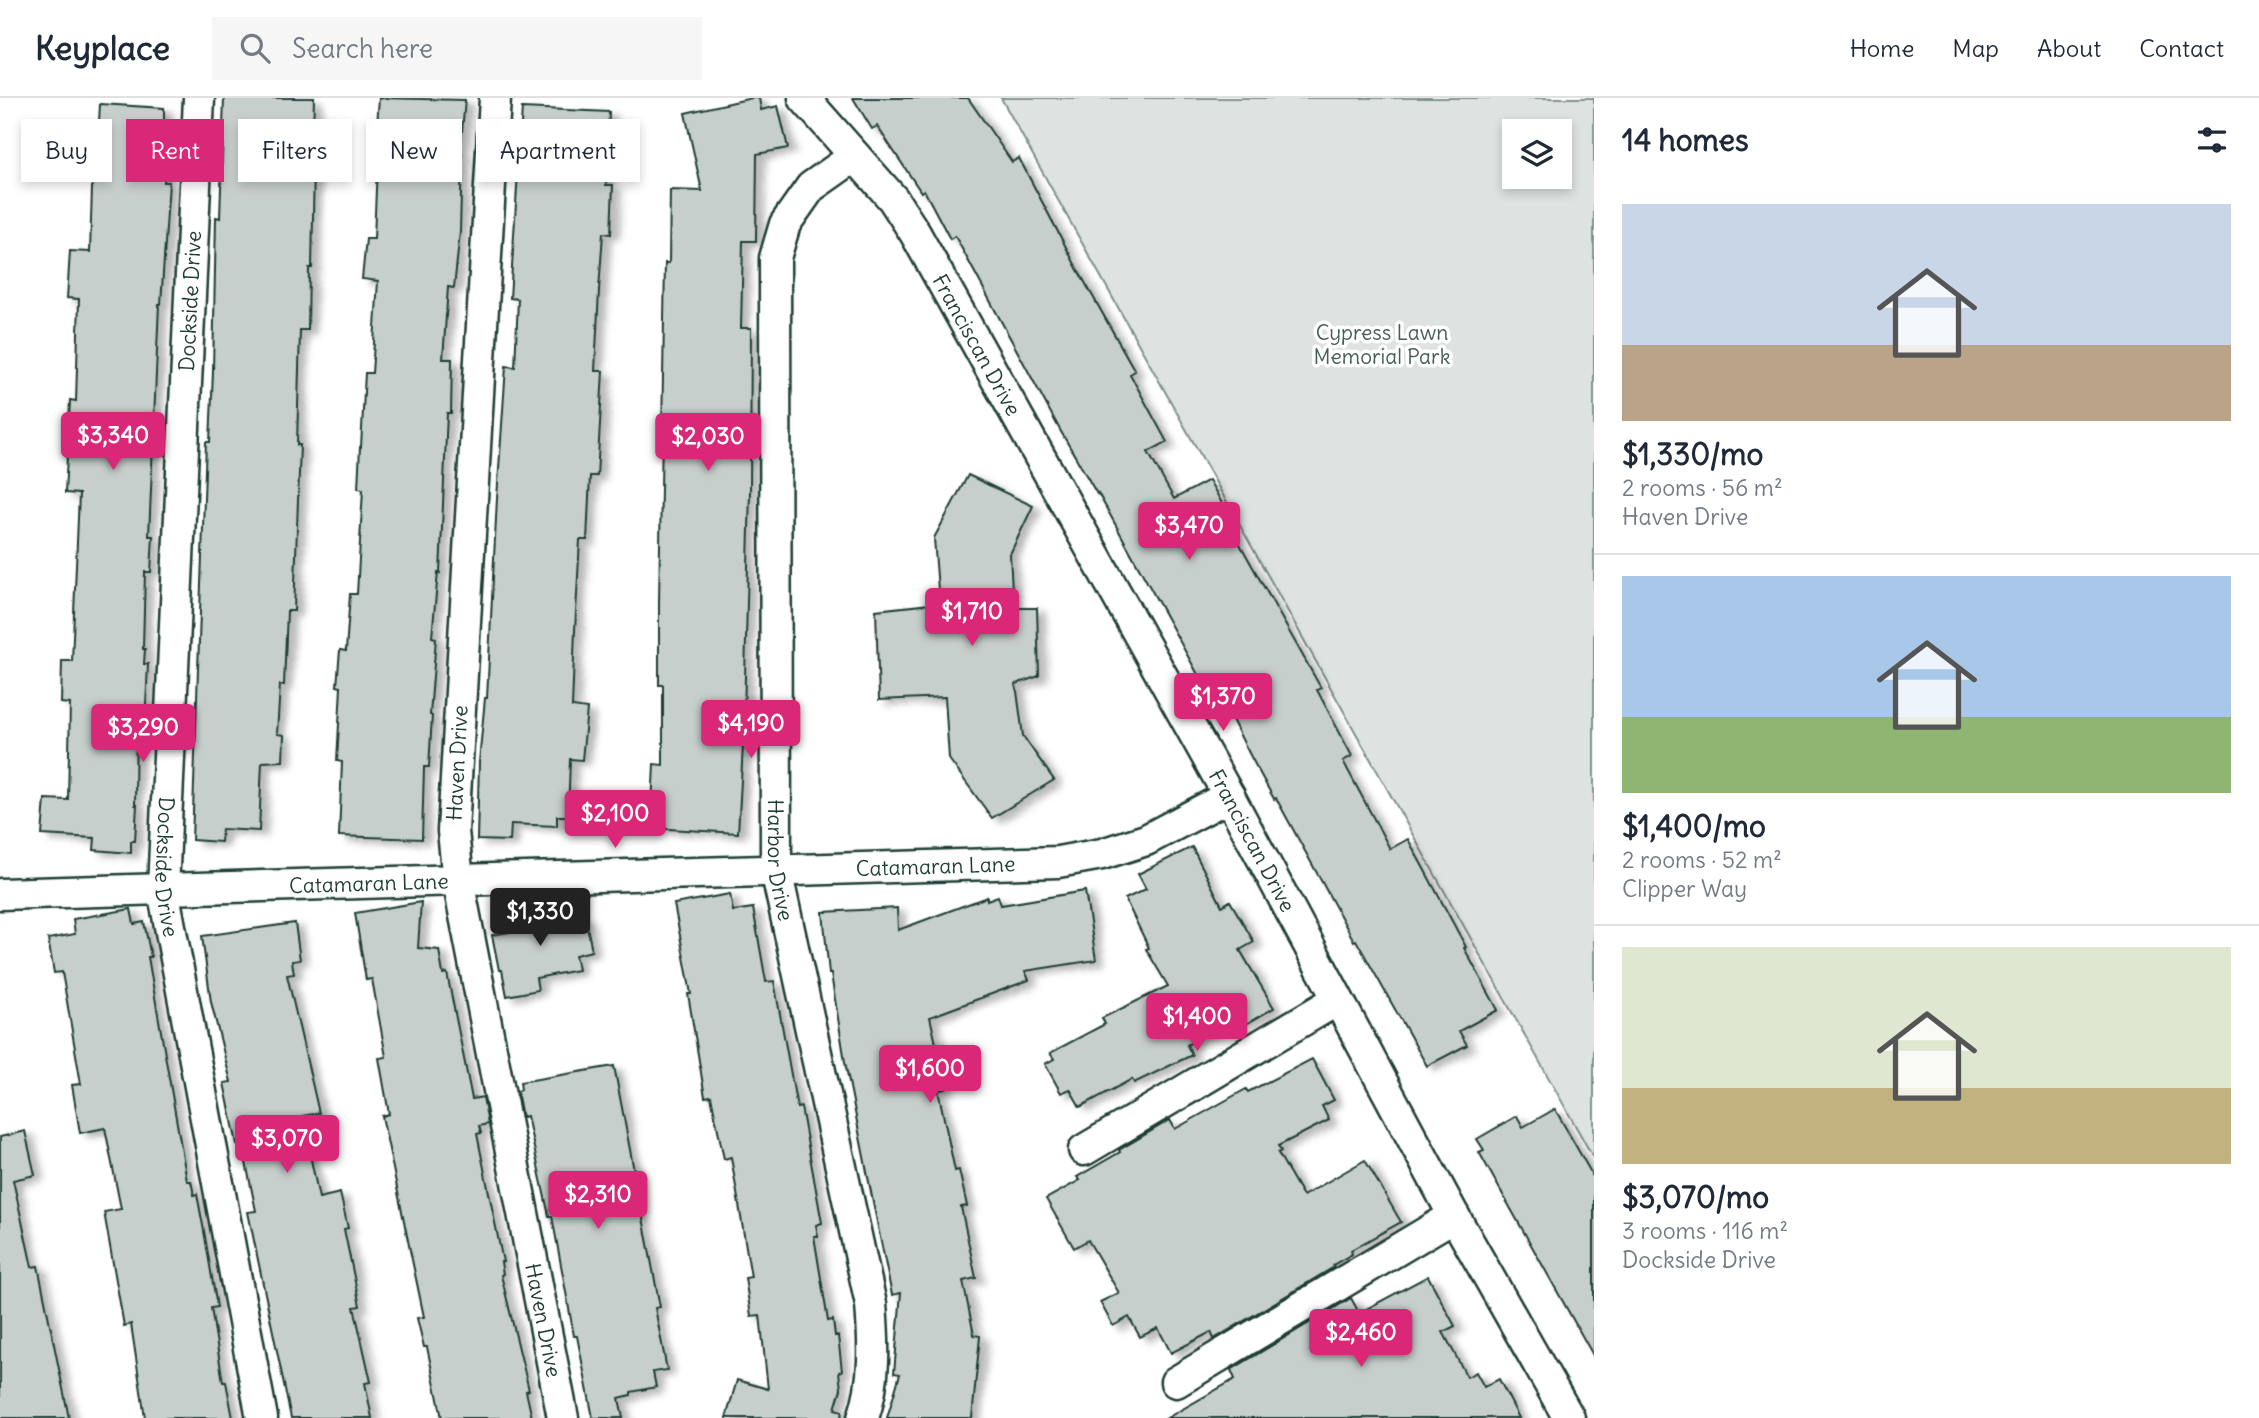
<!DOCTYPE html>
<meta charset="utf-8">
<style>
:root{--surface:#fff;--page:#f6f6f7;--text:#1f2937;--muted:#747a83;--line:#e0e1e3;--accent:#db2777}
body{margin:0;font-family:Delius,sans-serif;background:var(--page);color:var(--text);height:100vh;display:flex;flex-direction:column;font-size:26px;white-space:nowrap}
*{box-sizing:border-box;margin:0}
p{font-size:23px;color:var(--muted)}
.icon{flex:none;width:38px;height:38px;fill:none;stroke:currentColor;stroke-width:2;stroke-linecap:round;stroke-linejoin:round}
.map{position:relative;flex:1;overflow:hidden}
.panel{display:flex;flex-direction:column;background:var(--surface);width:665px}
.panel>*{flex:none}
.hud{position:absolute;left:21px;top:21px;width:665px;height:63px;display:flex;gap:14px}
.controls{position:absolute;left:1502px;top:21px;display:grid;gap:14px}
.controls a{display:grid;place-items:center;width:70px;height:70px;border-radius:0px;background:var(--surface);box-shadow:0 4px 10px #0003;font-size:35px}
.price{position:absolute;translate:-50% -60px;padding:0 16px;border-radius:7px;background:var(--accent);color:#fff;font-size:23px;line-height:46px;filter:drop-shadow(0 2px 4px #0008)}
.price::after{content:'';position:absolute;left:50%;top:42px;width:21px;height:16px;margin-left:-10px;background:inherit;clip-path:polygon(0 0,100% 0,50% 100%)}
.price.selected{background:#222;color:#fff}
ul{padding:0;list-style:none}
li{display:grid;align-content:center;gap:14px;height:371px;padding:0 28px}
li+li{border-top:2px solid var(--line)}
li span{display:grid;place-items:center;height:217px;border-radius:0px;color:#555}
li>.icon{margin-inline-start:auto}
span .icon{width:126px;height:126px;fill:#fffc;stroke-width:1}
li b{font-size:30px}
h2{display:flex;justify-content:space-between;align-items:center;height:84px;padding:0 28px;font-size:30px}
.chip{padding:0 24px;border-radius:0px;background:var(--surface);box-shadow:0 4px 10px #0003;font-size:24px;line-height:63px}
.chip.selected{background:var(--accent);color:#fff}
header{display:flex;align-items:center;gap:42px;box-sizing:border-box;height:98px;padding:0 35px;background:var(--surface);border-bottom:2px solid var(--line)}
header strong{font-size:33px}
nav{display:flex;gap:38px;margin-inline-start:auto;font-size:24px}
.search{width:490px;height:63px;background:var(--page);display:flex;align-items:center;gap:18px;box-sizing:border-box;padding:0 24px;border-radius:0px;color:var(--muted);font-size:26px}
main{display:flex;flex:1;min-height:0}
.map>svg:first-child{display:block}
.green{fill:#dee3e2;stroke:#7e908b;stroke-width:2;fill-rule:evenodd}
.building{fill:#c7cfcc;stroke:#1f3d34;stroke-width:2;filter:url(#shadow)}
.lines{fill:none;stroke-linecap:round;stroke-linejoin:round}
.minor-casing{stroke:#1f3d34;stroke-width:35}
.minor{stroke:#fff;stroke-width:30}
.labels{text-anchor:middle;dominant-baseline:central;stroke-width:7;stroke-linejoin:round;paint-order:stroke}
.street-label{font-size:21px;fill:#1f3d34;stroke:#fff}
.park-label{font-size:21px;fill:#455e57;stroke:#fff}
</style>
<header>
<strong>Keyplace</strong>
<div class="search"><svg class="icon" aria-label="search" viewBox="0 0 24 24"><circle cx="10" cy="10" r="6"/><path d="M15 15l6 6"/></svg>Search here</div>
<nav><a>Home</a><a>Map</a><a>About</a><a>Contact</a></nav>
</header>
<main>
<div class="map">
<svg width="1594" height="1320" viewBox="0 0 1594 1320">
<defs>
<filter id="shadow"><feDropShadow dx="8" dy="4.5" stdDeviation="3.5" flood-color="#0004"/></filter>
</defs>
<rect width="100%" height="100%" fill="#fff"/>
<filter id="ink" filterUnits="userSpaceOnUse"><feTurbulence type="fractalNoise" baseFrequency=".0143" numOctaves="2"/><feDisplacementMap in="SourceGraphic" scale="14" xChannelSelector="R" yChannelSelector="G"/><feConvolveMatrix kernelMatrix="1 2 1 2 8 2 1 2 1" color-interpolation-filters="sRGB"/></filter>
<g filter="url(#ink)">
<path class="green" d="M1001,0H1594V1061ZM1514,33H1559V79H1514Z"/>
<g class="building">
<path d="M224,0H314L312,67L314,68L312,170H309L308,232H300L297,347H300L294,513H287L284,587H280L277,636L284,637L283,663L262,664L259,733L222,731L221,744L192,742L206,344H210L213,273L216,119L220,120Z"/>
<path d="M379,0L465,2L460,55H462L460,134L454,190L448,189L443,261H452L451,315H447L440,475L438,474L432,539L436,540L430,617L432,618L429,669H424L422,741L339,738L342,664L337,663L341,589L337,588L340,552L346,553L350,496H357L363,391L358,390L360,349H361L365,275H372L378,183L362,181L366,141H374L378,41H376Z"/>
<path d="M752,0H759L761,12L778,8L788,50L757,56L756,143H743L741,230H751L750,393L744,616H748V648H743L738,735L651,730L654,666L663,667V587H659V503L665,165H669L670,92L702,93L685,15Z"/>
<path d="M853,0H968L1012,64L1019,60L1078,172L1135,273L1130,276L1167,344L1148,354L1174,401L1209,382L1223,407L1219,409L1321,590L1317,592L1352,658L1343,663L1390,751L1408,741L1466,849L1464,850L1498,912L1459,933L1467,947L1427,968L1356,842L1354,843L1276,700L1274,701L1251,659L1220,598L1212,602L1098,395L1097,396L1060,332L955,138L950,141L924,92L921,94L877,28L872,31Z"/>
<path d="M100,6L164,10V27L167,28L164,84H169L161,206H159L149,438H153L151,474H145L143,551H145L144,566H148L146,608H136L135,707H137L135,743H131V755L94,752L95,740L42,737L45,701L68,702L70,606L61,605L62,563H72L79,396L65,395L70,302L76,303L79,201L67,200L70,153L90,154L93,58H89L91,24H99Z"/>
<path d="M522,10L609,14L606,87H613L611,136L603,135L599,192L595,273H603L597,378H590L587,442H580L575,532L572,609L587,611L582,662L570,661L568,718H557V728L511,726L510,743L477,742L479,664L485,600H487L497,400L506,268L515,269L518,201L510,200Z"/>
<path d="M968,377L1033,408L1010,456L1013,510H1037L1039,578L1016,586L1023,638L1054,682L992,720L949,661L945,599L879,602L876,512L939,505L934,440Z"/>
<path d="M1192,749L1222,808L1230,803L1254,844L1240,852L1274,910L1246,926L1241,916L1187,947L1192,957L1134,985L1132,981L1080,1009L1070,991L1061,995L1045,966L1054,961L1050,955L1105,926L1102,920L1168,888L1146,851L1149,850L1125,801L1146,791L1138,776Z"/>
<path d="M1085,793L1096,862L1025,873L1029,882L930,919L946,991L938,992L955,1073L959,1072L967,1108L961,1109L976,1180L963,1183L974,1237L980,1238L972,1320H887L900,1276L894,1275L901,1195L892,1197L880,1139L845,964L831,876H829L823,814L897,810L898,832L987,799V802L998,798L1001,807Z"/>
<path d="M730,796L733,813L753,810L766,884L774,883L797,1010L801,1009L822,1125L816,1127L818,1138H814L828,1223L833,1222L835,1238H838L842,1273L839,1274L841,1291L835,1311L842,1313L841,1320H726L737,1282L768,1291L760,1217L751,1218L745,1180L751,1179L731,1059L724,1061L711,998L705,999L688,896H691L674,806Z"/>
<path d="M421,804L418,850L439,852L443,876L447,875L472,1001L483,999L488,1026L479,1028L481,1035L477,1036L503,1164H501L503,1176L501,1177L529,1292L526,1293L532,1320H442L427,1249H424L417,1220L424,1219L382,1018L389,1016L379,960L386,959L372,881L366,882L355,815Z"/>
<path d="M562,809L565,823L585,818L592,853L575,857L578,872L536,880L538,892L507,898L502,872H499L492,837L515,833L512,819Z"/>
<path d="M131,811L134,826L144,824L151,859H148L187,1083H191L194,1097L197,1096L204,1133L217,1209L211,1210L223,1284H226L233,1320H145L131,1226L124,1228L104,1114L121,1111L105,1030L80,1035L72,987L81,986L62,874L54,875L48,841L75,836L73,821Z"/>
<path d="M295,825L300,862L292,863L294,876L287,877L319,1015L302,1018L319,1100L340,1095L348,1130L344,1131L360,1208L354,1209L371,1284L365,1285L372,1320H291L248,1114L256,1113L242,1045L237,1046L224,985L231,984L211,904L202,838Z"/>
<path d="M1312,961L1334,1002L1322,1008L1329,1022L1278,1048L1281,1053L1278,1055L1303,1098L1365,1062L1401,1124L1351,1152L1352,1156L1333,1167L1334,1169L1214,1241L1211,1234L1171,1255L1158,1230L1140,1239L1129,1219L1113,1228L1100,1204L1119,1195L1088,1142L1074,1150L1046,1101L1080,1082L1077,1079L1120,1054L1119,1052L1170,1022L1175,1031L1246,991L1248,994Z"/>
<path d="M614,968L660,1209L655,1210L667,1272L653,1274L656,1289L631,1294V1297L619,1300L623,1320H593L577,1238H574L552,1118H549L527,1018L522,1019L517,993L521,992L520,984Z"/>
<path d="M1555,1011L1594,1080V1259L1479,1054L1484,1052L1477,1041L1517,1018L1523,1029Z"/>
<path d="M25,1033L35,1077L13,1082L32,1169L38,1168L69,1320H0V1039Z"/>
<path d="M1428,1178L1455,1228L1443,1234L1467,1279L1476,1274L1484,1289L1499,1281L1519,1320H1167L1235,1281L1231,1272L1351,1200L1359,1215Z"/>
</g>
<g class="lines">
<g class="minor-casing">
<g id="minor">
<path id="s1" d="M199,0L163,791L262,1320"/>
<path id="s2" d="M495,0L453,733L458,782L563,1320"/>
<path id="s3" d="M804,0L893,101L915,135L1229,698L1454,1118L1569,1320"/>
<path id="s4" d="M855,58L811,89L785,126L775,160L776,772L871,1206C874,1245 876,1282 863,1320"/>
<path id="s5" d="M0,796L1058,764L1102,756L1146,742L1229,698"/>
<path d="M1084,1052L1337,902"/>
<path d="M1176,1284L1454,1118"/>
</g>
</g>
<use href="#minor" class="minor"/>
</g>
</g>
<g class="labels">
<g class="street-label">
<text transform="translate(190 203) rotate(-87)">Dockside Drive</text>
<text stroke="none"><textPath href="#s3" startOffset="303">Franciscan Drive</textPath></text>
<text transform="translate(457 665) rotate(-87)">Haven Drive</text>
<text stroke="none"><textPath href="#s3" startOffset="870">Franciscan Drive</textPath></text>
<text stroke="none"><textPath href="#s4" startOffset="737">Harbor Drive</textPath></text>
<text stroke="none"><textPath href="#s5" startOffset="936">Catamaran Lane</textPath></text>
<text stroke="none"><textPath href="#s1" startOffset="770">Dockside Drive</textPath></text>
<text stroke="none"><textPath href="#s5" startOffset="369">Catamaran Lane</textPath></text>
<text stroke="none"><textPath href="#s2" startOffset="1232">Haven Drive</textPath></text>
</g>
<g class="park-label">
<text x="1382" y="234">Cypress Lawn<tspan x="1382" dy="24">Memorial Park</tspan></text>
</g>
</g>
</svg>
<div class="controls">
<a><svg class="icon" aria-label="layers" viewBox="0 0 24 24"><path d="M12 4l9 5-9 5-9-5zM3 14l9 5 9-5"/></svg></a>
</div>
<b class="price" style="left:113px;top:374px">$3,340</b>
<b class="price" style="left:708px;top:375px">$2,030</b>
<b class="price" style="left:1189px;top:464px">$3,470</b>
<b class="price" style="left:972px;top:550px">$1,710</b>
<b class="price" style="left:1223px;top:635px">$1,370</b>
<b class="price" style="left:751px;top:662px">$4,190</b>
<b class="price" style="left:143px;top:666px">$3,290</b>
<b class="price" style="left:615px;top:752px">$2,100</b>
<b class="price selected" style="left:540px;top:850px">$1,330</b>
<b class="price" style="left:1197px;top:955px">$1,400</b>
<b class="price" style="left:930px;top:1007px">$1,600</b>
<b class="price" style="left:287px;top:1077px">$3,070</b>
<b class="price" style="left:598px;top:1133px">$2,310</b>
<b class="price" style="left:1361px;top:1271px">$2,460</b>
<div class="hud">
<a class="chip">Buy</a>
<a class="chip selected">Rent</a>
<a class="chip">Filters</a>
<a class="chip">New</a>
<a class="chip">Apartment</a>
</div>
</div>
<section class="panel">
<h2>14 homes<svg class="icon" aria-label="filters" viewBox="0 0 24 24"><path d="M4 7h16M4 17h16"/><circle cx="9" cy="7" r="2"/><circle cx="15" cy="17" r="2"/></svg></h2>
<ul>
<li><span style="background:linear-gradient(#c9d6e8 65%,#b9a48a 0)"><svg class="icon" aria-label="home" viewBox="0 0 24 24"><path d="M3 11l9-7 9 7M6 9v11h12V9"/></svg></span><div><b>$1,330/mo</b><p>2 rooms · 56 m²</p><p>Haven Drive</p></div></li>
<li><span style="background:linear-gradient(#a9c7e8 65%,#8fb573 0)"><svg class="icon" aria-label="home" viewBox="0 0 24 24"><path d="M3 11l9-7 9 7M6 9v11h12V9"/></svg></span><div><b>$1,400/mo</b><p>2 rooms · 52 m²</p><p>Clipper Way</p></div></li>
<li><span style="background:linear-gradient(#dfe7d0 65%,#c2b280 0)"><svg class="icon" aria-label="home" viewBox="0 0 24 24"><path d="M3 11l9-7 9 7M6 9v11h12V9"/></svg></span><div><b>$3,070/mo</b><p>3 rooms · 116 m²</p><p>Dockside Drive</p></div></li>
</ul>
</section>
</main>
